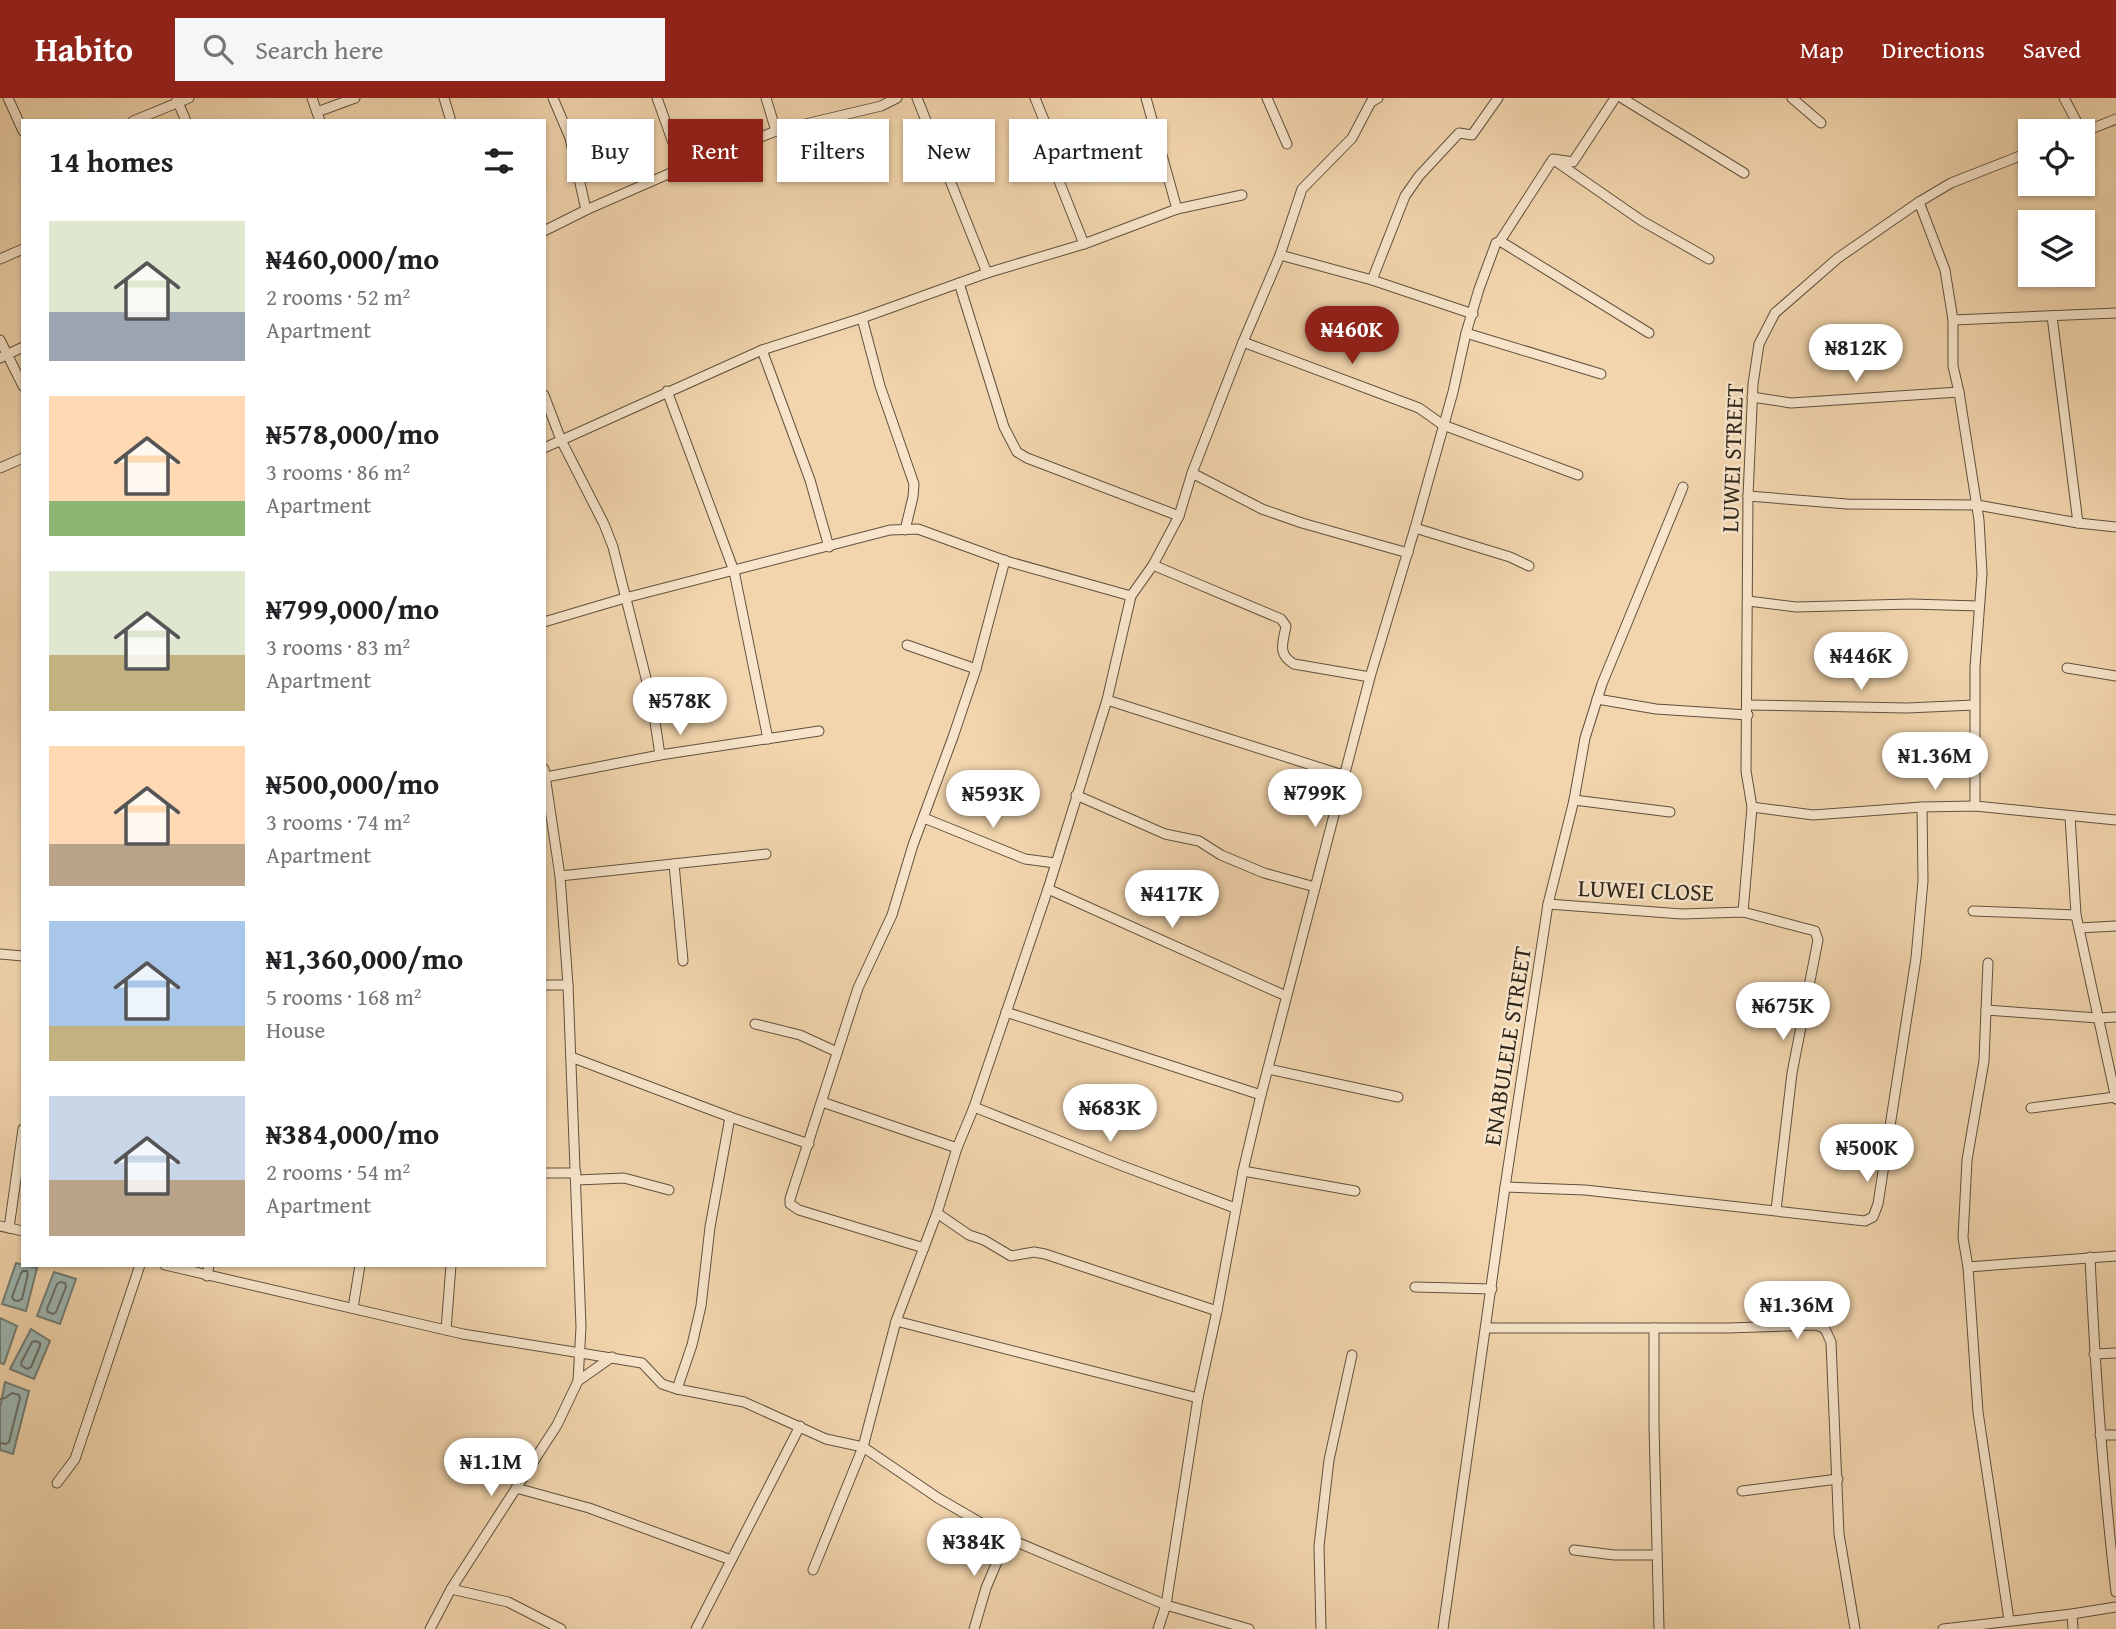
<!DOCTYPE html>
<meta charset="utf-8">
<style>
:root{--surface:#fff;--page:#f6f6f6;--text:#202124;--muted:#757577;--accent:#8f2418}
body{margin:0;font-family:"Gentium Book Plus",serif;background:var(--page);color:var(--text);height:100vh;display:flex;flex-direction:column;font-size:26px;white-space:nowrap}
*{box-sizing:border-box;margin:0}
p{font-size:23px;color:var(--muted)}
.icon{flex:none;width:38px;height:38px;fill:none;stroke:currentColor;stroke-width:2;stroke-linecap:round;stroke-linejoin:round}
.map{position:relative;flex:1;overflow:hidden}
.details{position:absolute;left:21px;top:21px;width:525px;height:1148px;display:flex;flex-direction:column;background:var(--surface);border-radius:0px;box-shadow:0 2px 5px #0004}
.details>*{flex:none}
.top-card{position:absolute;left:567px;top:21px;width:665px;height:63px;display:flex;gap:14px}
.buttons{position:absolute;left:2018px;top:21px;display:grid;gap:14px}
.buttons a{display:grid;place-items:center;width:77px;height:77px;border-radius:0px;background:var(--surface);box-shadow:0 2px 5px #0004;font-size:35px}
.price{position:absolute;translate:-50% -60px;padding:0 16px;border-radius:24px;background:#fff;color:#222;font-size:23px;line-height:46px;filter:drop-shadow(0 2px 4px #0008)}
.price::after{content:'';position:absolute;left:50%;top:42px;width:21px;height:16px;margin-left:-10px;background:inherit;clip-path:polygon(0 0,100% 0,50% 100%)}
.price.selected{background:var(--accent);color:#fff}
ul{padding:0;list-style:none}
li{display:flex;align-items:center;gap:21px;height:175px;padding:0 28px}
li span{display:grid;place-items:center;flex:none;width:196px;height:140px;border-radius:0px;color:#555}
li>.icon{margin-inline-start:auto}
span .icon{width:84px;height:84px;fill:#fffc;stroke-width:1}
li b{font-size:30px}
h2{display:flex;justify-content:space-between;align-items:center;height:84px;padding:0 28px;font-size:30px}
.tag{padding:0 24px;border-radius:0px;background:var(--surface);box-shadow:0 2px 5px #0004;font-size:24px;line-height:63px}
.tag.selected{background:var(--accent);color:#fff}
header{display:flex;align-items:center;gap:42px;box-sizing:border-box;height:98px;padding:0 35px;background:var(--accent);color:#fff}
header strong{font-size:33px}
nav{display:flex;gap:38px;margin-inline-start:auto;font-size:24px}
.search{width:490px;height:63px;background:var(--page);display:flex;align-items:center;gap:18px;box-sizing:border-box;padding:0 24px;border-radius:0px;color:var(--muted);font-size:26px}
.map>svg:first-child{display:block}
.water{fill:#9db7b2;stroke:#717d75;stroke-width:2}
.lines{fill:none;stroke-linecap:round;stroke-linejoin:round}
.shore{stroke:#666e66;stroke-width:2}
.minor-casing{stroke:#5f513e;stroke-width:11}
.minor{stroke:#f7e4ca;stroke-width:9}
.labels{text-anchor:middle;dominant-baseline:central;stroke-width:5;stroke-linejoin:round;paint-order:stroke}
.street-label{font-size:24px;fill:#2e2519;stroke:#f7e4ca}
</style>
<header>
<strong>Habito</strong>
<div class="search"><svg class="icon" aria-label="search" viewBox="0 0 24 24"><circle cx="10" cy="10" r="6"/><path d="M15 15l6 6"/></svg>Search here</div>
<nav><a>Map</a><a>Directions</a><a>Saved</a></nav>
</header>
<div class="map">
<svg width="2116" height="1531" viewBox="0 0 2116 1531">
<rect width="100%" height="100%" fill="#f2d5ad"/>
<filter id="stains"><feTurbulence type="fractalNoise" baseFrequency=".00286" numOctaves="4"/><feColorMatrix values="0 0 0 0 .2 0 0 0 0 .09 0 0 0 0 .02 0 0 0 .5 -.17"/></filter>
<radialGradient id="worn" r=".72"><stop offset=".6" stop-color="#630" stop-opacity="0"/><stop offset="1" stop-color="#630" stop-opacity=".3"/></radialGradient>
<g class="water">
<path d="M16,1165L37,1170L26,1213L2,1206Z"/>
<path d="M54,1174L76,1181L60,1226L37,1218Z"/>
<path d="M0,1220L17,1228L4,1266L0,1265Z"/>
<path d="M31,1231L50,1243L34,1281L10,1271Z"/>
<path d="M5,1284L29,1293L13,1356L0,1352V1310Z"/>
</g>
<g class="lines">
<g class="shore">
<path d="M23,1173H27L28,1176L22,1201L18,1203L14,1202L12,1199L21,1175Z"/>
<path d="M60,1184L65,1185L66,1189L56,1214L53,1216L48,1214L47,1211L57,1186Z"/>
<path d="M35,1243L40,1245V1248L31,1269L27,1271L22,1268L21,1265L32,1244Z"/>
<path d="M0,1301L5,1300L12,1295L19,1297L20,1300L9,1344L6,1346L0,1345"/>
</g>
<g class="minor-casing">
<g id="minor">
<path d="M8,0L23,33"/>
<path d="M312,0L320,23"/>
<path d="M444,0L451,23"/>
<path d="M553,0L570,40L586,112"/>
<path d="M657,0L682,70"/>
<path d="M766,0L776,33"/>
<path d="M917,0L987,175"/>
<path d="M1035,0L1048,32L1057,78L1084,146"/>
<path d="M1267,0L1287,46"/>
<path d="M1622,0L1744,75"/>
<path d="M1792,0L1821,25"/>
<path d="M2064,0L2079,28"/>
<path d="M177,2L186,23"/>
<path d="M317,14L355,0"/>
<path d="M133,23L189,0"/>
<path d="M2070,33L2079,28L2091,31L2116,21"/>
<path d="M1554,62L1642,123L1709,161"/>
<path d="M1919,104L1945,172L1953,222V268L1959,294L1979,422L1982,476L1975,569V708"/>
<path d="M1177,111L1242,97"/>
<path d="M544,133L586,112L682,70L776,33L881,8L897,0"/>
<path d="M1500,143L1649,235"/>
<path d="M1280,157L1372,182"/>
<path d="M0,161L23,151"/>
<path d="M959,185L1004,329L1017,354L1027,360L1179,418"/>
<path d="M1473,216L1372,182L1405,98L1419,78L1459,35L1472,37L1498,0"/>
<path d="M2052,218L2078,425"/>
<path d="M862,220L880,288L914,386L913,399L905,432"/>
<path d="M1953,222L2116,215"/>
<path d="M1466,235L1601,276"/>
<path d="M0,242L23,288"/>
<path d="M1243,244L1419,310L1443,327L1578,377"/>
<path d="M762,252L810,382L829,449"/>
<path d="M0,260L23,249"/>
<path d="M667,293L734,473L768,641"/>
<path d="M544,297L561,342L604,426L613,449L652,604L660,657"/>
<path d="M1752,299L1791,305L1959,294"/>
<path d="M544,350L762,252L862,220L987,175L1084,146L1177,111L1146,0"/>
<path d="M0,370L23,360"/>
<path d="M1192,375L1262,411L1302,425L1408,455"/>
<path d="M1748,398L1847,406L1977,407L2078,425L2116,429"/>
<path d="M1415,430L1510,459L1529,468"/>
<path d="M1153,467L1281,521L1286,528C1283,545 1277,556 1294,566L1370,579"/>
<path d="M1748,503L1796,509L1911,506L1979,508"/>
<path d="M544,524L625,500L890,432L918,431L1006,463L1131,498"/>
<path d="M907,547L976,571"/>
<path d="M2067,570L2116,578"/>
<path d="M1597,601L1656,611L1748,617"/>
<path d="M1107,602L1346,678"/>
<path d="M1748,607L1907,610L1974,607"/>
<path d="M546,679L660,657L819,633"/>
<path d="M1076,697L1165,736L1199,743L1221,757L1264,775L1315,789"/>
<path d="M1574,702L1670,714"/>
<path d="M1752,709L1813,717L1922,709L1975,708L2116,722"/>
<path d="M2070,718L2076,817L2116,1001"/>
<path d="M924,720L1025,761L1055,765"/>
<path d="M674,766L683,863"/>
<path d="M560,778L766,756"/>
<path d="M1048,791L1286,898"/>
<path d="M1548,806L1682,816L1743,814L1815,833L1818,842L1792,975L1776,1112"/>
<path d="M1973,813L2076,817"/>
<path d="M1743,814L1752,709L1746,673L1748,398L1753,286L1759,246L1775,215L1838,160L1919,104L1951,85L2030,54"/>
<path d="M2079,830L2116,828"/>
<path d="M0,856L23,858"/>
<path d="M544,887H568"/>
<path d="M1986,912L1988,865"/>
<path d="M1006,914L1261,997"/>
<path d="M755,926L800,937L837,954"/>
<path d="M571,959L730,1019L809,1046"/>
<path d="M1268,971L1398,999"/>
<path d="M822,1004L957,1050"/>
<path d="M974,1009L1120,1067L1235,1110"/>
<path d="M2031,1010L2115,999"/>
<path d="M1243,1073L1355,1093"/>
<path d="M544,1075H576"/>
<path d="M577,1082L624,1080L669,1092"/>
<path d="M1505,1089L1585,1092L1865,1123L1873,1119L1878,1106L1916,860L1923,783L1922,709"/>
<path d="M937,1115L969,1137L984,1142L1011,1158L1034,1154L1045,1156L1217,1213"/>
<path d="M0,1128L23,1133"/>
<path d="M9,1130L23,1031"/>
<path d="M924,1150L799,1112L790,1106V1101L858,890L892,817L913,747L953,639L976,571L1005,462"/>
<path d="M2090,1159C2095,1271 2103,1383 2116,1494"/>
<path d="M165,1167L463,1236L642,1265L662,1286L677,1291L744,1304L826,1341L863,1349L938,1400L1007,1440L1166,1507L1249,1531"/>
<path d="M1968,1169L2116,1158"/>
<path d="M207,1178L209,1167"/>
<path d="M1415,1189L1492,1191"/>
<path d="M353,1210L360,1167"/>
<path d="M896,1223L1198,1300"/>
<path d="M1487,1230H1728L1817,1227L1825,1231L1831,1244L1839,1436L1855,1531"/>
<path d="M1654,1230V1327L1659,1531"/>
<path d="M446,1232L451,1167"/>
<path d="M2094,1256L2116,1255"/>
<path d="M578,1283L612,1259"/>
<path d="M677,1291L692,1247L701,1208L710,1129L730,1019"/>
<path d="M2100,1337H2116"/>
<path d="M57,1385L75,1361L140,1167"/>
<path d="M516,1390L589,1410L731,1462"/>
<path d="M1742,1393L1838,1381"/>
<path d="M1574,1452L1614,1457H1657"/>
<path d="M813,1472L863,1349L896,1223L937,1115L957,1050L974,1009L1048,791L1107,602L1131,498L1153,467L1179,418L1192,375L1243,244L1280,157L1302,91L1352,40L1371,4L1378,0"/>
<path d="M451,1491L508,1504L561,1531"/>
<path d="M2072,1516L2073,1531"/>
<path d="M2009,1522L1978,1314L1968,1169L1963,1140L1967,1062L1984,963L1986,912L2098,920L2116,919"/>
<path d="M430,1531L451,1491L557,1327L578,1283L581,1229L568,887L560,778L544,671"/>
<path d="M696,1531L800,1328"/>
<path d="M974,1531L986,1490L1007,1440"/>
<path d="M1158,1531L1166,1507L1198,1300L1217,1213L1243,1073L1261,997L1370,579L1415,430L1453,294L1466,235L1479,191L1496,145L1500,143L1553,61L1573,64L1615,0"/>
<path d="M1321,1531L1319,1448L1329,1362L1352,1257"/>
<path d="M1443,1531L1505,1089L1548,806L1574,702L1585,640L1602,586L1683,389"/>
<path d="M1943,1531L2072,1516L2116,1509"/>
</g>
</g>
<use href="#minor" class="minor"/>
</g>
<g class="labels">
<g class="street-label">
<text transform="translate(1732 360) rotate(-88)">LUWEI STREET</text>
<text transform="translate(1646 792) rotate(2)">LUWEI CLOSE</text>
<text transform="translate(1507 948) rotate(-81)">ENABULELE STREET</text>
</g>
</g>
<rect width="100%" height="100%" filter="url(#stains)"/>
<rect width="100%" height="100%" fill="url(#worn)"/>
</svg>
<div class="buttons">
<a><svg class="icon" aria-label="locate" viewBox="0 0 24 24"><circle cx="12" cy="12" r="6"/><path d="M12 2v4M12 18v4M2 12h4M18 12h4"/></svg></a>
<a><svg class="icon" aria-label="layers" viewBox="0 0 24 24"><path d="M12 4l9 5-9 5-9-5zM3 14l9 5 9-5"/></svg></a>
</div>
<b class="price selected" style="left:1352px;top:268px">₦460K</b>
<b class="price" style="left:1856px;top:286px">₦812K</b>
<b class="price" style="left:1861px;top:594px">₦446K</b>
<b class="price" style="left:680px;top:639px">₦578K</b>
<b class="price" style="left:1935px;top:694px">₦1.36M</b>
<b class="price" style="left:1315px;top:731px">₦799K</b>
<b class="price" style="left:993px;top:732px">₦593K</b>
<b class="price" style="left:1172px;top:832px">₦417K</b>
<b class="price" style="left:1783px;top:944px">₦675K</b>
<b class="price" style="left:1110px;top:1046px">₦683K</b>
<b class="price" style="left:1867px;top:1086px">₦500K</b>
<b class="price" style="left:1797px;top:1243px">₦1.36M</b>
<b class="price" style="left:491px;top:1400px">₦1.1M</b>
<b class="price" style="left:974px;top:1480px">₦384K</b>
<div class="top-card">
<a class="tag">Buy</a>
<a class="tag selected">Rent</a>
<a class="tag">Filters</a>
<a class="tag">New</a>
<a class="tag">Apartment</a>
</div>
<section class="details">
<h2>14 homes<svg class="icon" aria-label="filters" viewBox="0 0 24 24"><path d="M4 7h16M4 17h16"/><circle cx="9" cy="7" r="2"/><circle cx="15" cy="17" r="2"/></svg></h2>
<ul>
<li><span style="background:linear-gradient(#dfe7d0 65%,#9aa5b1 0)"><svg class="icon" aria-label="home" viewBox="0 0 24 24"><path d="M3 11l9-7 9 7M6 9v11h12V9"/></svg></span><div><b>₦460,000/mo</b><p>2 rooms · 52 m²</p><p>Apartment</p></div></li>
<li><span style="background:linear-gradient(#ffd9b3 75%,#8fb573 0)"><svg class="icon" aria-label="home" viewBox="0 0 24 24"><path d="M3 11l9-7 9 7M6 9v11h12V9"/></svg></span><div><b>₦578,000/mo</b><p>3 rooms · 86 m²</p><p>Apartment</p></div></li>
<li><span style="background:linear-gradient(#dfe7d0 60%,#c2b280 0)"><svg class="icon" aria-label="home" viewBox="0 0 24 24"><path d="M3 11l9-7 9 7M6 9v11h12V9"/></svg></span><div><b>₦799,000/mo</b><p>3 rooms · 83 m²</p><p>Apartment</p></div></li>
<li><span style="background:linear-gradient(#ffd9b3 70%,#b9a48a 0)"><svg class="icon" aria-label="home" viewBox="0 0 24 24"><path d="M3 11l9-7 9 7M6 9v11h12V9"/></svg></span><div><b>₦500,000/mo</b><p>3 rooms · 74 m²</p><p>Apartment</p></div></li>
<li><span style="background:linear-gradient(#a9c7e8 75%,#c2b280 0)"><svg class="icon" aria-label="home" viewBox="0 0 24 24"><path d="M3 11l9-7 9 7M6 9v11h12V9"/></svg></span><div><b>₦1,360,000/mo</b><p>5 rooms · 168 m²</p><p>House</p></div></li>
<li><span style="background:linear-gradient(#c9d6e8 60%,#b9a48a 0)"><svg class="icon" aria-label="home" viewBox="0 0 24 24"><path d="M3 11l9-7 9 7M6 9v11h12V9"/></svg></span><div><b>₦384,000/mo</b><p>2 rooms · 54 m²</p><p>Apartment</p></div></li>
</ul>
</section>
</div>
